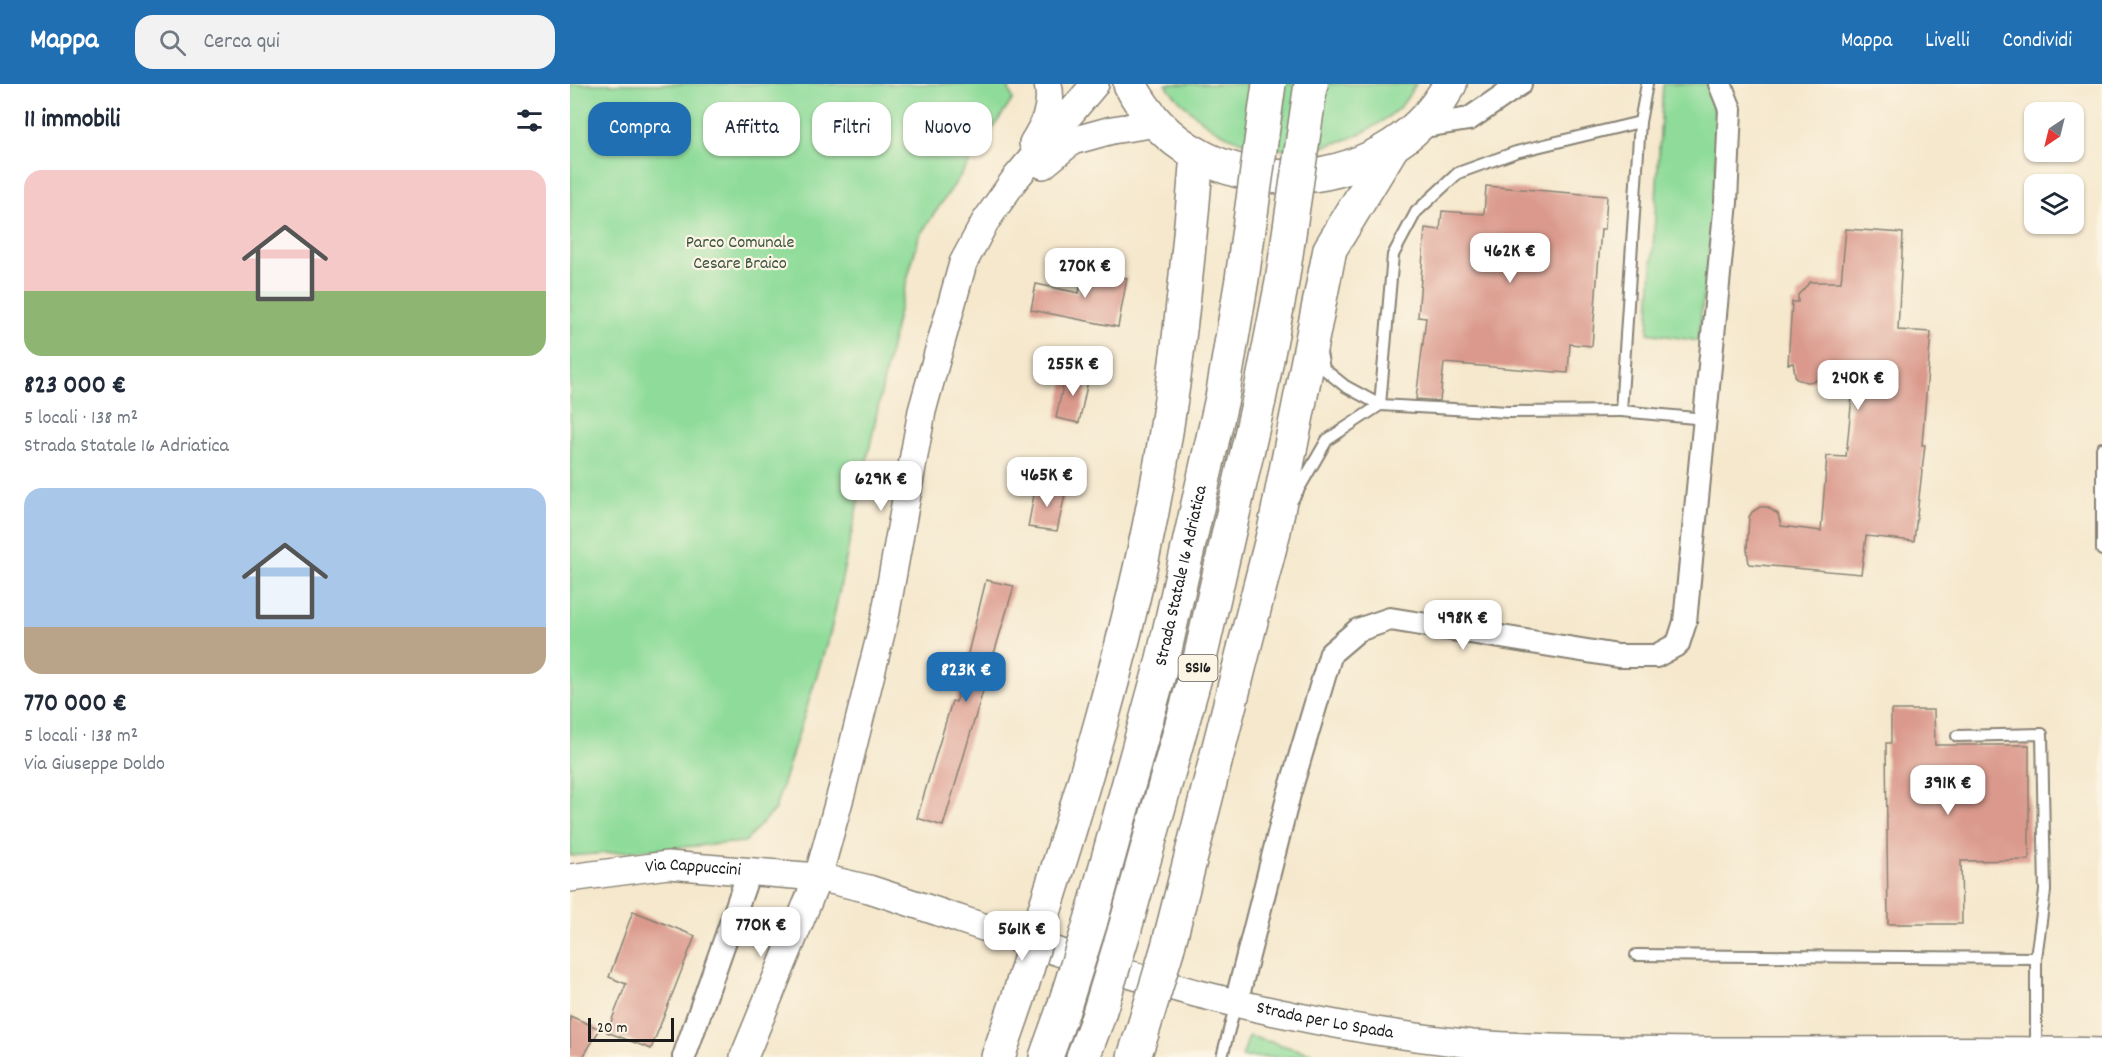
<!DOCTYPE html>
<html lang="it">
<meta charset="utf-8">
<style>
:root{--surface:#fff;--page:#f2f2f3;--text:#1f2937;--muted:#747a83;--accent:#1f6fb2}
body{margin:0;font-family:Dekko,sans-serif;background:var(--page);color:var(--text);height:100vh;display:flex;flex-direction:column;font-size:22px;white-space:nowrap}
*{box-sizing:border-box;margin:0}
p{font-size:20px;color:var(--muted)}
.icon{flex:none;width:33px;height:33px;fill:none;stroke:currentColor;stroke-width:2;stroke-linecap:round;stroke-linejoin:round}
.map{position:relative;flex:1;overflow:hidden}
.details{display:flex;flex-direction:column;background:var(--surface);width:570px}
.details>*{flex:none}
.top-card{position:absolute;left:18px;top:18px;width:570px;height:54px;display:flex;gap:12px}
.needle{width:39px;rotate:215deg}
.tools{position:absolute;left:1454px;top:18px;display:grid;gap:12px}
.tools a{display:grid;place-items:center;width:60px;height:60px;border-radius:12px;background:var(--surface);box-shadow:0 2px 4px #0004;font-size:30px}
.scale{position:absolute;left:18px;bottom:15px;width:86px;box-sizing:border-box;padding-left:6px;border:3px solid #1c1c1c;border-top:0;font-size:16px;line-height:21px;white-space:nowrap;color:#1c1c1c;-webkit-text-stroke:4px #fcf5e5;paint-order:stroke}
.price{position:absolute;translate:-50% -51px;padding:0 14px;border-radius:12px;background:#fff;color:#222;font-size:20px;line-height:39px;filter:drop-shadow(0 2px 3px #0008)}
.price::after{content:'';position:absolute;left:50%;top:36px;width:18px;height:14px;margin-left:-9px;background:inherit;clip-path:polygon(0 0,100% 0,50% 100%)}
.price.current{background:var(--accent);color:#fff}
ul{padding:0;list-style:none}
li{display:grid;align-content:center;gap:12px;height:318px;padding:0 24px}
li span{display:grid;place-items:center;height:186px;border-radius:18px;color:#555}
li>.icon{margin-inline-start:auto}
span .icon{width:108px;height:108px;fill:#fffc;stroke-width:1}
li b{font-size:26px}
h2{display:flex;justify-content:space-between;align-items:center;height:72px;padding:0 24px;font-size:26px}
.chip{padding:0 21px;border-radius:18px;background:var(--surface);box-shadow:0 2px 4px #0004;font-size:21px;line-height:54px}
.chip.current{background:var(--accent);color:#fff}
header{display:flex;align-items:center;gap:36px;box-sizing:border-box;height:84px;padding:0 30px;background:var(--accent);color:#fff}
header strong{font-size:28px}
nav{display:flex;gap:33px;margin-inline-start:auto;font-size:21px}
.search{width:420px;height:54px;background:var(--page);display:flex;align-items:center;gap:15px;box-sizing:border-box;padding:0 21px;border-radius:18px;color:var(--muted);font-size:22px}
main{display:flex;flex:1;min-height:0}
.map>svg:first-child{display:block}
.green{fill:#8fdc9a;stroke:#567c5b;stroke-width:1.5}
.building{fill:#da998c}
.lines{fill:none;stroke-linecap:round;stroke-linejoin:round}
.service-casing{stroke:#888274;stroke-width:14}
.minor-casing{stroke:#888274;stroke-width:26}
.tertiary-casing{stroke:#888274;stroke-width:30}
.trunk-casing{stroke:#888274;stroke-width:36}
.service{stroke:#fff;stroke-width:10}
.minor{stroke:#fff;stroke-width:22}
.tertiary{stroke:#fff;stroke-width:27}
.trunk{stroke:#fff;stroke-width:33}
.trunk-bridge-casing{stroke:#888274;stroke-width:36;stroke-linecap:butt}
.trunk-bridge{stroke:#fff;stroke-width:33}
.labels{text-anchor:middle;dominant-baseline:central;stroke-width:4.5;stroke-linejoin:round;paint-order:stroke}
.shield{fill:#fcf5e5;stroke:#5f5d58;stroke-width:1.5}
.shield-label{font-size:16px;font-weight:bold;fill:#1c1c1c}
.park-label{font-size:18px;fill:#3e5642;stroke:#fcf5e5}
.street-label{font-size:18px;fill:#1c1c1c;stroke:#fcf5e5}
</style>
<header>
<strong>Mappa</strong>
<div class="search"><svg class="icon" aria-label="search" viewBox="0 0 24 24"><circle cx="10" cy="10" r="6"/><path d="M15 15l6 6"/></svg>Cerca qui</div>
<nav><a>Mappa</a><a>Livelli</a><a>Condividi</a></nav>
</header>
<main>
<section class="details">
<h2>11 immobili<svg class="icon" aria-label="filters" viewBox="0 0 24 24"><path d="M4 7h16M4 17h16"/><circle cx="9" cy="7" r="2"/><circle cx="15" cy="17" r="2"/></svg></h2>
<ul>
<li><span style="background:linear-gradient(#f6c9c9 65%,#8fb573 0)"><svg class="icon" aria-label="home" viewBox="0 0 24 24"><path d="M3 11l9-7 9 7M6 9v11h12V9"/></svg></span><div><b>823 000 €</b><p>5 locali · 138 m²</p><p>Strada Statale 16 Adriatica</p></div></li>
<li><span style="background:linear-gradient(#a9c7e8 75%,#b9a48a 0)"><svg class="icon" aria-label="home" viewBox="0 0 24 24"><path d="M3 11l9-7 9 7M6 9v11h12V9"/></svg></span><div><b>770 000 €</b><p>5 locali · 138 m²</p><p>Via Giuseppe Doldo</p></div></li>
</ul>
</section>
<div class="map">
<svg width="1532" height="973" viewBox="0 0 1532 973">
<rect width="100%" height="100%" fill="#fcf5e5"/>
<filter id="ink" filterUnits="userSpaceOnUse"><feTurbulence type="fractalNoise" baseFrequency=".0167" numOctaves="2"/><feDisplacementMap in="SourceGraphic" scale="12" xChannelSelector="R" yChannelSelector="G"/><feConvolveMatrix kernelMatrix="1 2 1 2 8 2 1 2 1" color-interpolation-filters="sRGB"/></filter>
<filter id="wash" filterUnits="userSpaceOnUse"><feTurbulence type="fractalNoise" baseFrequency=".008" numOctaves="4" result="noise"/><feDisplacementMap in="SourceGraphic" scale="24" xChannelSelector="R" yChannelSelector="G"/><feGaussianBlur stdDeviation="1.35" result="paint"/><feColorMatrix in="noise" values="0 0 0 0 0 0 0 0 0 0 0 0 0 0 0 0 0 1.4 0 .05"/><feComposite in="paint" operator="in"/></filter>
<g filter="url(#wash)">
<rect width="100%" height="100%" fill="#f5e8cd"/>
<g class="green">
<path d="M0,0H437L443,15L349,152L327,234L261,546L205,725L175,758L0,772Z"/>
<path d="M596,0H846C841,7 836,17 830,23C773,76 678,82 621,27C613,19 601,10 596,0Z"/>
<path d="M1093,0H1139C1158,69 1136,183 1128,257L1078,249Z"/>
<path d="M679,952L754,973H672Z"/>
</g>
<g id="blocks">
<g class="building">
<path d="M916,102L1037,112L1035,145H1031L1022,262L1000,260L998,289L874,279L870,317L846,315L856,234L848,233L855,144L870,146L872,127L914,130Z"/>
<path d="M1276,145L1333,149L1328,246L1361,248L1352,361H1355L1344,457L1296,452L1291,490L1179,480L1177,465L1179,433L1182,428L1190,423H1197L1208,430L1211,442L1251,447L1257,372L1276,373L1284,292H1251L1245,297L1237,298L1226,295L1223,279L1218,280L1222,218H1228V211L1240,198H1271Z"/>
<path d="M513,185L557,194L548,243L461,226L466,200L509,209Z"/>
<path d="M496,288L519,292L509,339L486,334Z"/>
<path d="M466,400L496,406L487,447L458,443Z"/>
<path d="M416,496L444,502L373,742L347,734L382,617L386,618Z"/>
<path d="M1321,626H1364L1365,661H1459V776L1391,777L1392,840H1318L1316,659H1321Z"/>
<path d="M63,827L125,852L81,965L37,948L56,900L39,893Z"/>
<path d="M0,932L30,945L13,973H0Z"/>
</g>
</g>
</g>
<g filter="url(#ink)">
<use href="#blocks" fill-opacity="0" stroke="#888274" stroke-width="1.5"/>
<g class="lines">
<g class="service-casing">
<g id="service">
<path d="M1070,38L1077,0"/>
<path d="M751,269L754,285L775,302L810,321L938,328L1051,327"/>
<path d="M810,321L823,171L846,128L888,89L946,68L1070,38L1051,327L1135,335"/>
<path d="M1532,364V466"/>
<path d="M723,415L757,356L810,321"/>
<path d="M1387,652L1472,650L1475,807L1466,874"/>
<path d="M1066,871L1466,874V967"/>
<path d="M652,973L666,919"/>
</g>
</g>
<g class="minor-casing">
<g id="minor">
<path d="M848,43L899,35L950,0"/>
<path d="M666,919L719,710L761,569L788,546L820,535L1048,572H1086L1108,560L1115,538L1156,118L1160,25L1150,0"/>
<path d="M114,973L179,788"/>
</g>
</g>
<g class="tertiary-casing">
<g id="tertiary">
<path d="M463,59C475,40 483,22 478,0"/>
<path d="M473,81L502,57L542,46L588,39"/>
<path id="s1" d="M0,794L98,781L248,793L299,805C407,840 519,881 629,910C718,933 811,950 902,960C1111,973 1322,963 1532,968"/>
<path d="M174,973L248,793L272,706L315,533L352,327L393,179L415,138L445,95L525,0"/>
</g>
</g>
<g class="trunk-casing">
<g id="trunk">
<path d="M560,0C623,127 815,120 880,0"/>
<path d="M475,825C515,699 552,573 579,443C604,320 617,195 627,70"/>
<path id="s2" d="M520,840L592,579L652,314"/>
<path d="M554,848L629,579L689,316"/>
<path d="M598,863L704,447L760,165L821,65"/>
<path d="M428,973L449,912"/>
<path d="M476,973L493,926"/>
<path d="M513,973L527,936"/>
<path d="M564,973L572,949"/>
</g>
</g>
<use href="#service" class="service"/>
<use href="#minor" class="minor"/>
<use href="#tertiary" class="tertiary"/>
<use href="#trunk" class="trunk"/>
<g class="trunk-bridge-casing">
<g id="trunk-bridge">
<path d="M652,314L672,195L699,0"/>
<path d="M689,316L712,198L741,0"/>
<path d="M449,912L475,825"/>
<path d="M493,926L520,840"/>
<path d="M527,936L554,848"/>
<path d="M572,949L598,863"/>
</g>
</g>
<use href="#trunk-bridge" class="trunk-bridge"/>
</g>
</g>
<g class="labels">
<rect class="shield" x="608.5" y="571" width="39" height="26" rx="4.5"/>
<g class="shield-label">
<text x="628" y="584">SS16</text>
</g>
<g class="park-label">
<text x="170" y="159">Parco Comunale<tspan x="170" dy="21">Cesare Braico</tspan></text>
</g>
<g class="street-label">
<text stroke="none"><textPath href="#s2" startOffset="360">Strada Statale 16 Adriatica</textPath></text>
<text stroke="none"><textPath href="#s1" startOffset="124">Via Cappuccini</textPath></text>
<text stroke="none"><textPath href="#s1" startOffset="777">Strada per Lo Spada</textPath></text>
</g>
</g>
</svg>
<div class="tools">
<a><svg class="needle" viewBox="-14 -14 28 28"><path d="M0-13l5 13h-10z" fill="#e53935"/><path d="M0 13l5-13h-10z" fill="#747a83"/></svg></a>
<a><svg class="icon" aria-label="layers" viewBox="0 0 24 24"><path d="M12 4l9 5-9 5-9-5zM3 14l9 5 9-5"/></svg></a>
</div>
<div class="scale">20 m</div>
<b class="price" style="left:940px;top:200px">462K €</b>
<b class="price" style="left:515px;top:215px">270K €</b>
<b class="price" style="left:503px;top:313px">255K €</b>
<b class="price" style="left:1288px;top:327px">240K €</b>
<b class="price" style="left:477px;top:424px">465K €</b>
<b class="price" style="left:311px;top:428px">629K €</b>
<b class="price" style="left:893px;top:567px">498K €</b>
<b class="price current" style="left:396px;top:619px">823K €</b>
<b class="price" style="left:1378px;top:732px">391K €</b>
<b class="price" style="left:191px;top:874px">770K €</b>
<b class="price" style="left:452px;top:878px">561K €</b>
<div class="top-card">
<a class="chip current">Compra</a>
<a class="chip">Affitta</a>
<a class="chip">Filtri</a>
<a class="chip">Nuovo</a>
</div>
</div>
</main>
